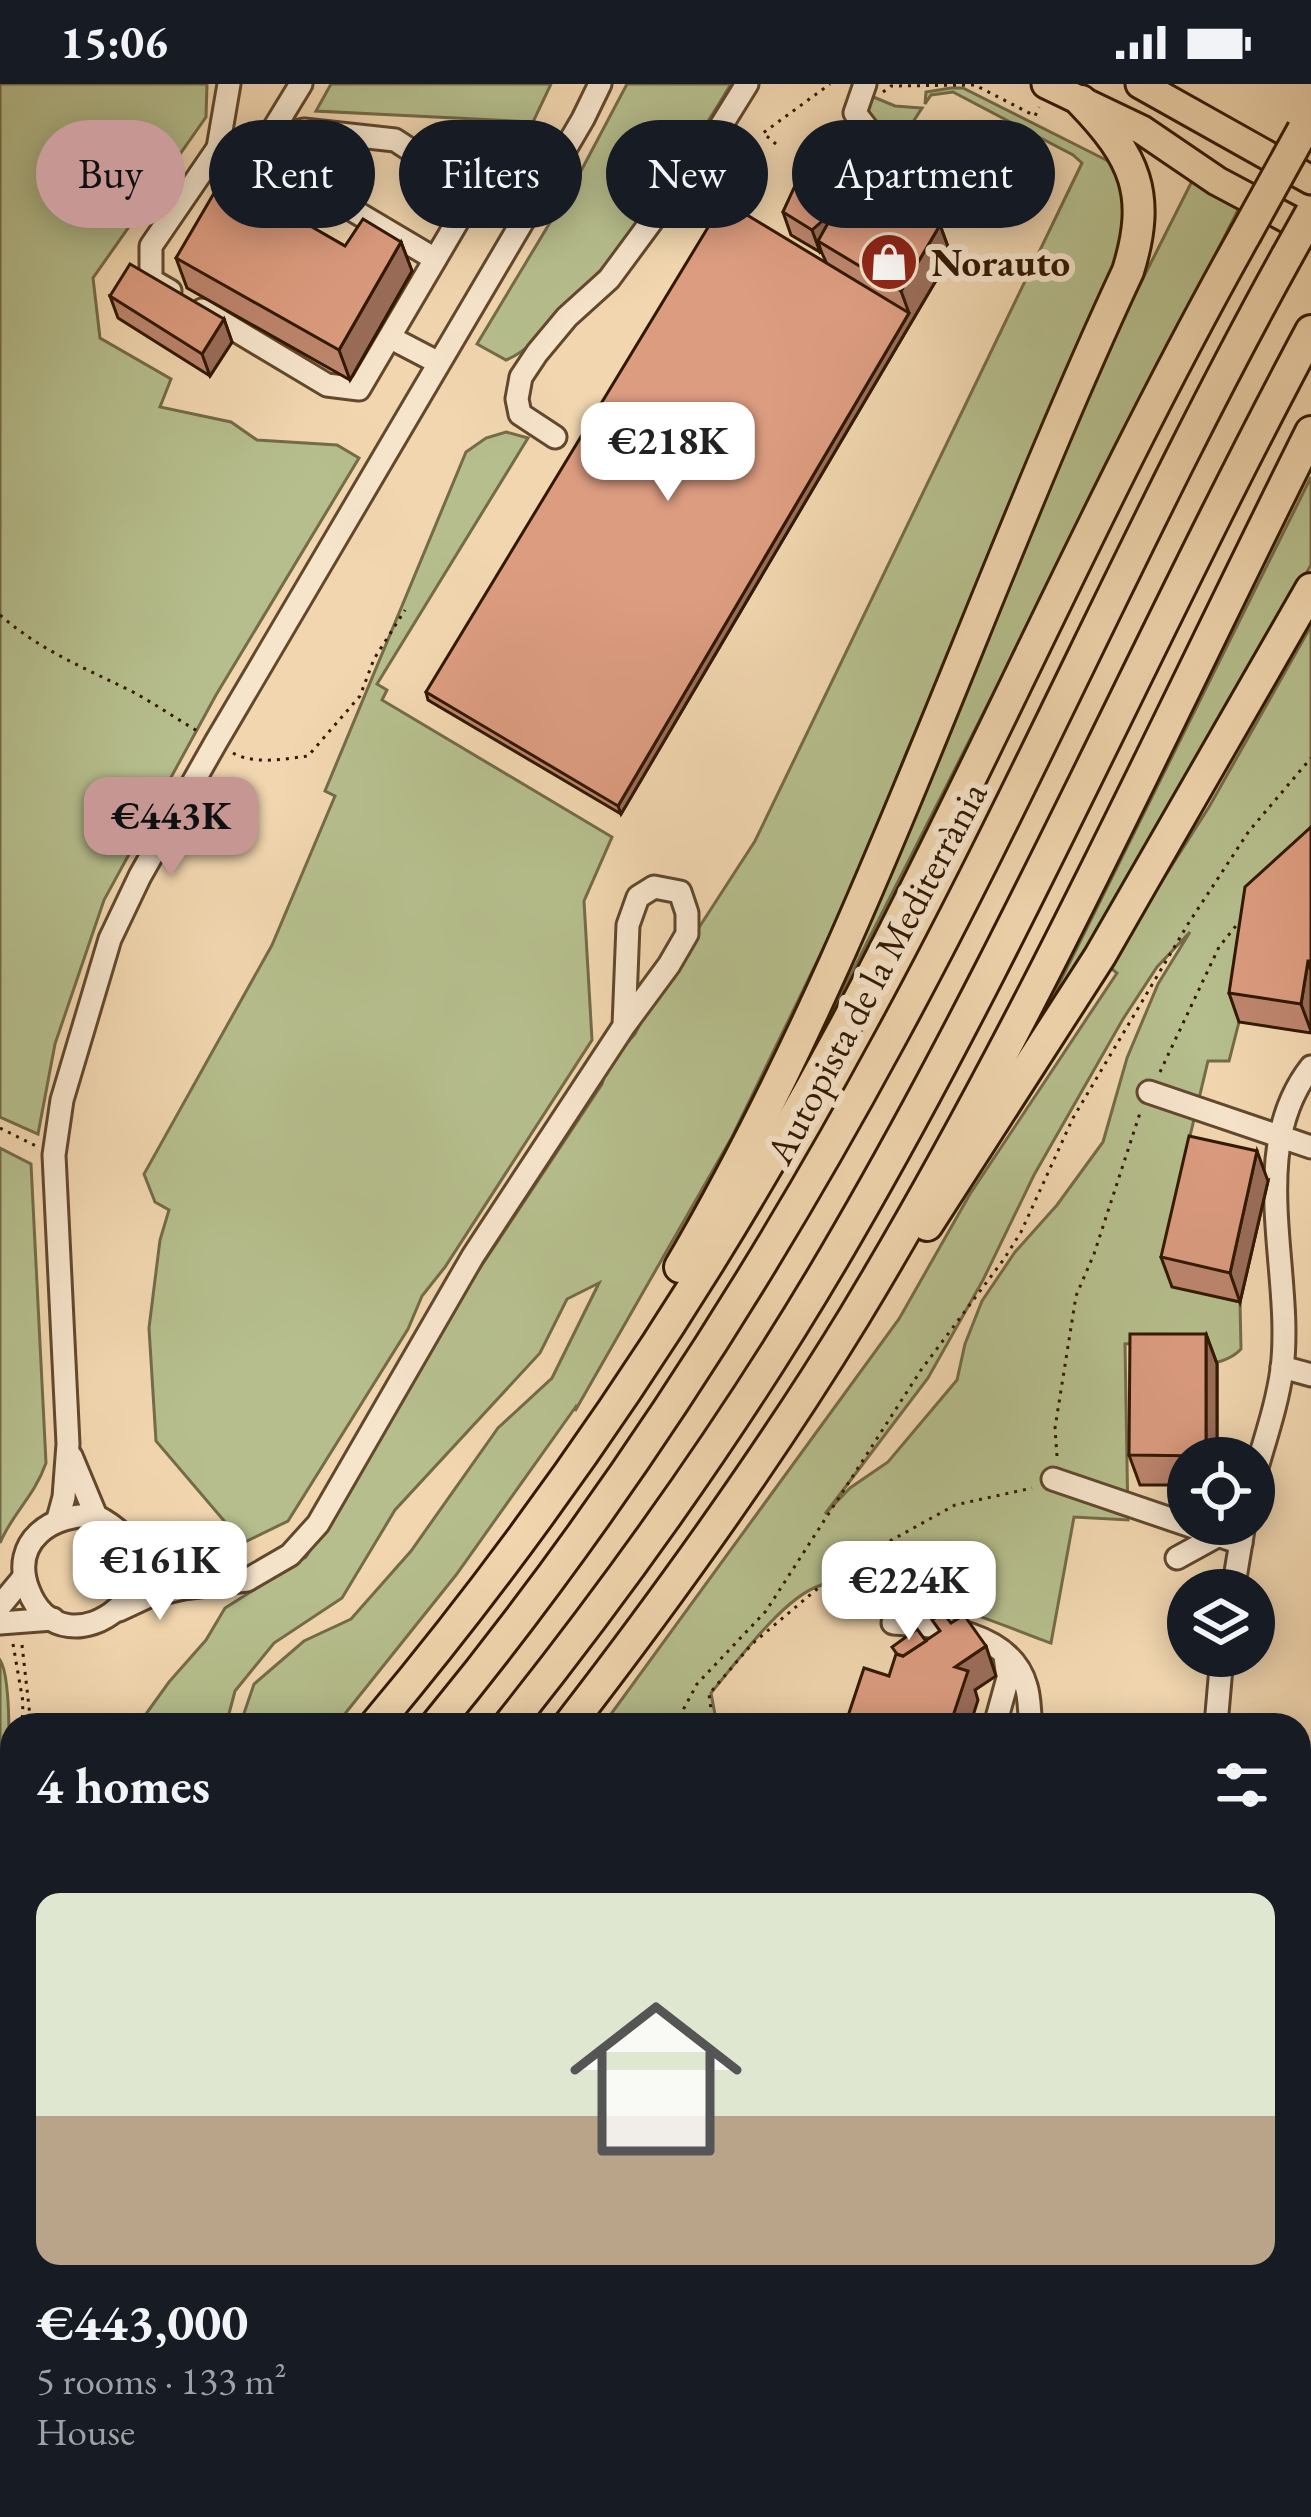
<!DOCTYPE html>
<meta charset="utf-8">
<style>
:root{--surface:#171b24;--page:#20242c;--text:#f1f3f6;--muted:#9ea1a6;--accent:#c59692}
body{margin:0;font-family:"EB Garamond",serif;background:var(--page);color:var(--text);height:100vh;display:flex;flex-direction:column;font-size:45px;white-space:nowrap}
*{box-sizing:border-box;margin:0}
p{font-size:39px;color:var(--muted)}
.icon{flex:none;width:66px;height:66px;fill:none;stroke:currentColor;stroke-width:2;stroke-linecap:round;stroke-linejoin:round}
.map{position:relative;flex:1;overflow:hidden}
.drawer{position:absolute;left:0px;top:1629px;width:1311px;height:804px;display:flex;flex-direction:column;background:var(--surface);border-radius:36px 36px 0 0;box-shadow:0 6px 30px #0003}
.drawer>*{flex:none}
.banner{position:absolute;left:36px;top:36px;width:1239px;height:108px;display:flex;gap:24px}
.tools{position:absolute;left:1167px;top:1353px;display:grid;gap:24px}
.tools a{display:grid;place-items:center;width:108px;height:108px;border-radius:50%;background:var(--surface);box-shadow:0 6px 30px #0003;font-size:60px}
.price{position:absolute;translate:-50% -102px;padding:0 27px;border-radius:24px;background:#fff;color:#222;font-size:39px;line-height:78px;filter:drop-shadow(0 3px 6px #0008)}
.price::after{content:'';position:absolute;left:50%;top:72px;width:36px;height:27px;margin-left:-18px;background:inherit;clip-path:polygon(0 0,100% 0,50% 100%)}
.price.on{background:var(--accent);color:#111}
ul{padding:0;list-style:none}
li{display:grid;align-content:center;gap:24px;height:636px;padding:0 36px}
li span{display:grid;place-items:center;height:372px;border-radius:24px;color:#555}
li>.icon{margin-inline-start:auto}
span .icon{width:216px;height:216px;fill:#fffc;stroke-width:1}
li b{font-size:51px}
h2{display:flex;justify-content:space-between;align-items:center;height:144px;padding:0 36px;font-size:51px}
.tag{padding:0 42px;border-radius:54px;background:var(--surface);box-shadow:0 6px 30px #0003;font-size:42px;line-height:108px}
.tag.on{background:var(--accent);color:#111}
.status{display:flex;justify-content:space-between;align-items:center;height:84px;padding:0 60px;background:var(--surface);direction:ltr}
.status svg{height:33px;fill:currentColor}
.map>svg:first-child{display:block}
.green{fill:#b6be8d;stroke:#746b48;stroke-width:3;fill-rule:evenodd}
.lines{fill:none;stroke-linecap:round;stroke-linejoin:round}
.minor-casing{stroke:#62482d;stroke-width:27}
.major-casing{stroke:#321802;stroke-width:33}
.highway-casing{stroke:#321802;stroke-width:36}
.path{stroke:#321802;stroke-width:3;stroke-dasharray:3 6;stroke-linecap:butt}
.minor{stroke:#f6e4cb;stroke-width:21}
.major{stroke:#f1d6af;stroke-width:27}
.highway{stroke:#f1d6af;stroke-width:30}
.rail-casing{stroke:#321802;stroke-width:10}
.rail{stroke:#f6e4cb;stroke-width:6;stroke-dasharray:18;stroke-linecap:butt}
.highway-bridge-casing{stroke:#321802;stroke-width:36;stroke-linecap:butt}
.highway-bridge{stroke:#f1d6af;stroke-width:30}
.wall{fill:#bd866e;stroke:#321802;stroke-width:3}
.shaded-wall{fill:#9a6d5a;stroke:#321802;stroke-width:3}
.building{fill:#dc9c80;stroke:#321802;stroke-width:3}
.labels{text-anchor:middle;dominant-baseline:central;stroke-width:12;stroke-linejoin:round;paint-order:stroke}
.poi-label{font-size:39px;font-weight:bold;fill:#321802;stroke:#f6e4cb;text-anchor:start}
.street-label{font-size:39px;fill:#321802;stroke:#f6e4cb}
</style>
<div class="status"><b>15:06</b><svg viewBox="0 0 49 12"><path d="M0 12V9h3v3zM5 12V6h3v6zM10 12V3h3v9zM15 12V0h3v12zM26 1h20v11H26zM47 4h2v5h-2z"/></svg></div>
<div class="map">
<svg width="1311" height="2433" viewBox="0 0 1311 2433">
<rect width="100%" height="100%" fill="#f1d6af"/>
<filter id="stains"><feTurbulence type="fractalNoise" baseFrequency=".00167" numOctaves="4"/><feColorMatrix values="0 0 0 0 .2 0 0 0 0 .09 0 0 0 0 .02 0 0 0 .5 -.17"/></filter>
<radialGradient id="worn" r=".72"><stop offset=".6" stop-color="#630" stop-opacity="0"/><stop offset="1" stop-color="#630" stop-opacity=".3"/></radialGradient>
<g class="green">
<path d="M0,0H207L206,33L93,194L100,254L171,295L160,323L231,338L257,356L337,361L359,374L216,611L104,816L55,960L38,1050L0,1033Z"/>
<path d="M331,0H551L533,38L316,27Z"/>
<path d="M627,0H731C681,83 625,165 557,234C542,249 526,268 506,276L477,260L581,87Z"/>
<path d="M951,4H963L1122,84L1130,106L1120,170L905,672L855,799L732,1053L575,1327L577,1321L456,1491L336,1641H240L254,1600L304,1557L351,1535L411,1467L498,1344L552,1294L599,1199L567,1215L540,1269L395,1426L342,1514L274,1559L235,1607L226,1641H138L169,1598L206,1556L225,1524L306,1473L466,1205L602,1000L607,982L635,950L652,916L755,757L1082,79L1073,71L953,8L931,11L925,20L926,8Z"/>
<path d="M871,12L895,22L922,24L903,53L875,38L867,24Z"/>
<path d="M1193,95L1240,122L795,1001L1095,290Z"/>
<path d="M506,348L528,354L377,600L387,606L382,616L612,753L584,817L592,956L445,1183L422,1212L408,1245L288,1437L243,1459L156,1357L149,1244L160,1156L169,1126L155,1118L144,1090L272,861L335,712L325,707L466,368L486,354Z"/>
<path d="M1311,393V481L1050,930L1047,924Z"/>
<path d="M1311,542V783L1256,833L1239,938L1229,977H1208L1184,1077L1172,1202L1240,1218L1241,1265C1219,1289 1171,1279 1141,1279L1139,1259L1125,1260L1128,1436L1074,1433L1051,1559C1000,1541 866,1482 816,1503C780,1518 737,1578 711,1609L717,1641H603L899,1235L970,1110L1117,889L1108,882L1209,723ZM1190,848L1158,900L1127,974L1103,1058L1057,1121L1015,1168L982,1217L965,1260L957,1296L888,1378L850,1404L825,1430L928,1294L983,1196L1034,1091L1123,935L1157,883Z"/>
<path d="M0,1064L31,1080L46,1379C34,1413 13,1428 0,1459Z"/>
<path d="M0,1576C17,1600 5,1764 4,1804L0,1812Z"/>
<path d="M12,2290V2421H73L58,2433H0V2300Z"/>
<path d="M180,2421H294L261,2433H165Z"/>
<path d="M455,2421H816L792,2430V2433H459Z"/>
<path d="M1071,2421H1294L1302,2433H1075Z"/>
</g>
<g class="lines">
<g class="minor-casing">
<g id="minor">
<path d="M301,0L268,54L285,86L435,175"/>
<path d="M865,0L855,29L873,52L982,120L997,124"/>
<path d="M170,207L151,196V162L218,64L229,0"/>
<path d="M202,226L327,301L359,305L463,128L466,102L395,56L304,46L218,64"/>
<path d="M391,254L437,278"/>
<path d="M555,353L520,330L517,315L521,293L537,269L567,233L609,195L716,50L747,0"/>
<path d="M1149,1008L1311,1063"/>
<path d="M1282,1283L1311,1291"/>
<path d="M71,1372L96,1432C206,1489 63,1600 28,1505C10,1457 53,1428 96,1432"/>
<path d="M1254,1394C1264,1358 1277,1322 1282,1285C1294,1188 1245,1067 1311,983"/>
<path d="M1053,1395L1241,1459"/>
<path d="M58,1435L64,1413L68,1360L54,1071L62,1016L110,855L140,792L216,658L583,35L600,0"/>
<path d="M135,1473L157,1491L183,1504"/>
<path d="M1177,1474L1217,1452"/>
<path d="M1233,1506L1244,1440"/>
<path d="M0,1522L24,1493"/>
<path d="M119,1526L149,1512L183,1504L247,1496L290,1471L318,1440L473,1172L624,942L669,881L687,850V829L680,808L654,803L638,813L628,841L624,942"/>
<path d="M0,1539L53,1535"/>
<path d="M893,1539C939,1541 1011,1548 1026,1602C1030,1614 1029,1628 1031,1641"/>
<path d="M995,1641L1008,1594L1005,1572"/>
<path d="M1216,1641L1222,1572"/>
<path d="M1299,1769L1311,1776"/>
<path d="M1299,2392L1311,2405"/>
<path d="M378,2421L383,2433"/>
<path d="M443,2421L447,2433"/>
<path d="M1041,2421L1045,2433"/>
<path d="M94,2433L108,2421"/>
<path d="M131,2433L146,2421"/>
<path d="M821,2433L853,2421"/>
</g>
</g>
<g class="major-casing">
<g id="major">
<path d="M1046,0L1142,46L1217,97L1311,147"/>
<path d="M1140,0L1311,96"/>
</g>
</g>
<g class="highway-casing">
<g id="highway">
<path d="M927,1141L1100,872L1311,505"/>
<path d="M680,1183C865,868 974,517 1128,187C1152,110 1135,73 1081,17"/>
<path d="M375,1641C566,1413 733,1158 870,895C998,648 1109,393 1245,151"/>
<path d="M436,1641C610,1429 759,1197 890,955C1030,698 1145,428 1287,172"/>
<path d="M509,1641C633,1485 749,1321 848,1149C1018,856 1152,545 1311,247"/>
<path d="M569,1641C670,1510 768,1374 854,1233C1026,949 1163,644 1311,348"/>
<path d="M0,2043L12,2032"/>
<path d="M0,2105L12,2094"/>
<path d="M0,2186L12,2175"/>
<path d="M0,2256L12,2245"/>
</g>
</g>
<g class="path">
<path d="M883,8L891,2L975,1L1035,32L1039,23"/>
<path d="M776,60L763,49L830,0"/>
<path d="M0,531C41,567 85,584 133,608C155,620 177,635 199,648"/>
<path d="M233,669C255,681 284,675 308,672L360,612L374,575L405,526"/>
<path d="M1160,988L1219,863L1239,838"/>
<path d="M0,1044L36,1062"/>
<path d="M1057,1372L1055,1344L1076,1212L1094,1170L1140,1029"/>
<path d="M13,1560L23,1618L22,1641"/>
<path d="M22,1561L31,1641"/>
<path d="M675,1641L697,1600L766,1527L921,1286L1004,1175L1021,1148L1073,1034L1188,840L1249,747L1311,674"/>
<path d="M713,1641L709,1610L752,1560L843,1483L955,1421L1032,1404"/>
<path d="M0,1862L12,1878"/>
<path d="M1299,2148L1311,2145"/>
<path d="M1299,2334L1311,2336"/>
<path d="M0,2400L12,2391"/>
<path d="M779,2421L783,2433"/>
<path d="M508,2433L516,2421"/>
<path d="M610,2433L643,2421"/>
</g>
<use href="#minor" class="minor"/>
<use href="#major" class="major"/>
<use href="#highway" class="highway"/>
<g class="rail-casing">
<g id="rail">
<path d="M0,1931L12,1943"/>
<path d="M1299,2074L1311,2071"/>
<path d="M1299,2315L1311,2317"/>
</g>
</g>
<use href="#rail" class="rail"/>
<g class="highway-bridge-casing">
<g id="highway-bridge">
<path d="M1245,151L1303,46"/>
<path d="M1287,172L1311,129"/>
</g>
</g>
<use href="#highway-bridge" class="highway-bridge"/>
</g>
<g class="wall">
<path d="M280,85L290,115L283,127L345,162L401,158L412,187L350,296L187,204L176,174Z"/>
<path d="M846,87L851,99L940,141L951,171L621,730L428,616L426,608L826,178L821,167L820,168L791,151L783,128L797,99L795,93Z"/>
<path d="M110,212L224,235L232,258L210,292L118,234Z"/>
<path d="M1311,743V949L1239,938L1229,909Z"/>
<path d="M1268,1097L1240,1218L1172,1203L1161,1173Z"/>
<path d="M1206,1250L1217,1280V1374H1188V1401H1140L1129,1371Z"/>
</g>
<g class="shaded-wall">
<path d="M280,85L290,115L273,144L262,114Z"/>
<path d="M846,87L855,109L818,157L821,167L820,168L812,146Z"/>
<path d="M940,141L951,171L621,730L618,722L909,229L901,207Z"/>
<path d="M401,158L412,187L350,296L339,266Z"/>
<path d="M224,235L232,258L210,292L202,270Z"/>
<path d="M1308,877L1311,887V947L1301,920Z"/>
<path d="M1257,1067L1268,1097L1240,1218L1230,1189Z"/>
<path d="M1206,1250L1217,1280V1374H1207L1206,1372Z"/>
<path d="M986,1562L996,1592L975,1606L978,1616L970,1641H950L955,1583Z"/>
</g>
<g class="building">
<path d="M241,63L280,85L262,114L345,162L363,135L401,158L339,266L176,174Z"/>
<path d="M810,68L846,87L838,102L841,103L821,138L812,146L783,128L798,95L795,93Z"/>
<path d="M855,91L940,141L901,207L818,157Z"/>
<path d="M724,117L909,229L618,722L426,608Z"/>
<path d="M130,180L224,235L202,270L110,212Z"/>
<path d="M1311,743V877H1308L1301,920L1229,909L1245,803Z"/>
<path d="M1189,1052L1257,1067L1230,1189L1161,1173Z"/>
<path d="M1130,1250H1206V1372L1129,1371Z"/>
<path d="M943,1529L951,1539L964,1531L986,1562L955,1583L968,1587L950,1641H885L868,1636L867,1641H845L864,1584L889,1592L896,1570L903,1572L940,1547L932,1536Z"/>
<path d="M917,1545L926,1557L903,1572L897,1570L892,1563Z"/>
</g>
<defs>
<g id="shop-disc" transform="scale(3)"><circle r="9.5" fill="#8f2418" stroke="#f6e4cb"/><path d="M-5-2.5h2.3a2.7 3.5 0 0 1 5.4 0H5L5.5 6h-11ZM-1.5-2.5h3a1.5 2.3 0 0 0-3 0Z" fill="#fff"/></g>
</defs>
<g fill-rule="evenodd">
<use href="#shop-disc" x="889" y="178"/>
</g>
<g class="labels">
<g class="poi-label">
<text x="931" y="178">Norauto</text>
</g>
<g class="street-label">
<text transform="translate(876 889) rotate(-62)">Autopista de la Mediterrània</text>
</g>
</g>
<rect width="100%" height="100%" filter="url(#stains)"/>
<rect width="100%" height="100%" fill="url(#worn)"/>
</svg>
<div class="tools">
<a><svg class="icon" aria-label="locate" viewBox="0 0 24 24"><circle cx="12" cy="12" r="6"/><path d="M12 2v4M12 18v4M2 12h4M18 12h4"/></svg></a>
<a><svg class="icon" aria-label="layers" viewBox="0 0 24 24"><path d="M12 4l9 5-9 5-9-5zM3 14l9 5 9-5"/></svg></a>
</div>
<b class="price" style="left:668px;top:420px">€218K</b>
<b class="price on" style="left:171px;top:795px">€443K</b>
<b class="price" style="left:160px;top:1539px">€161K</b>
<b class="price" style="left:909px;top:1559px">€224K</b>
<div class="banner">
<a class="tag on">Buy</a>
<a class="tag">Rent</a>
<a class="tag">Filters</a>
<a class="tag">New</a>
<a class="tag">Apartment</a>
</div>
<section class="drawer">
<h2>4 homes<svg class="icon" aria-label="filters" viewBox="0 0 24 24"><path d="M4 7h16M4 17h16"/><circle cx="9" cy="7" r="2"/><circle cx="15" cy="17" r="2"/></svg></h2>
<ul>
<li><span style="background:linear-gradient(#dfe7d0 60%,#b9a48a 0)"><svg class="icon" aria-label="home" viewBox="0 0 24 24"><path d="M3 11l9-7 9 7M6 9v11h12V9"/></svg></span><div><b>€443,000</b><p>5 rooms · 133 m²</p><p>House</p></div></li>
</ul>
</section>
</div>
